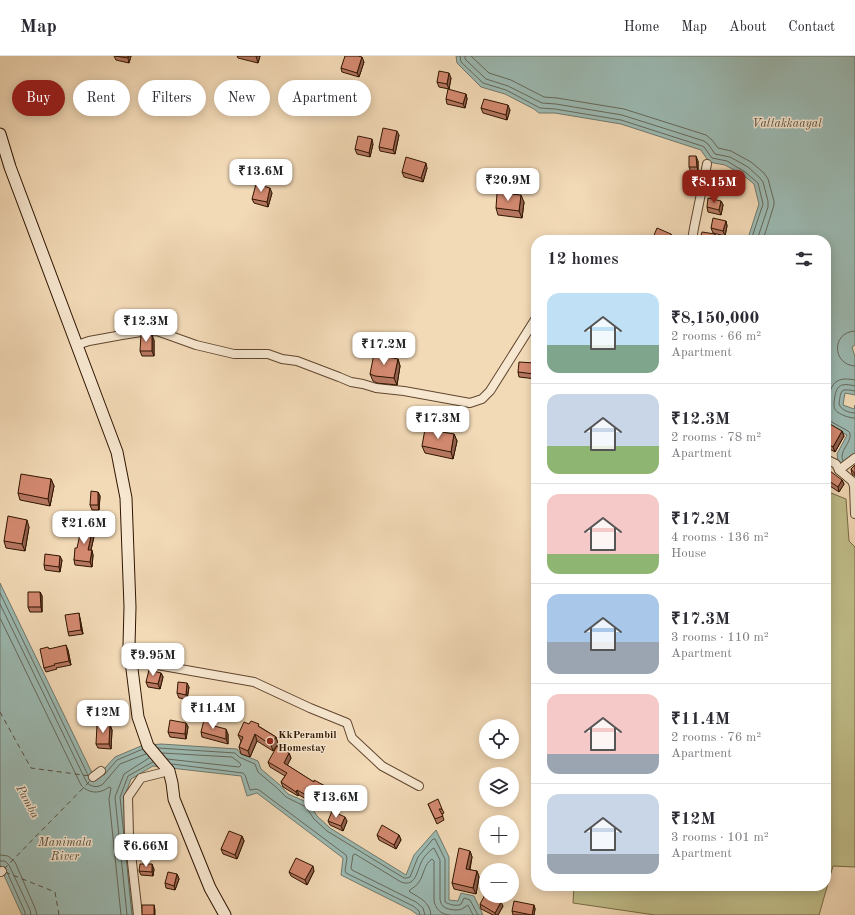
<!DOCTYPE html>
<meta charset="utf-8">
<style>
:root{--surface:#fff;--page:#f2f2f3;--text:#2b2b33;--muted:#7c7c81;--line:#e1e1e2;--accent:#8f2418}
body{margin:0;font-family:"Old Standard TT",serif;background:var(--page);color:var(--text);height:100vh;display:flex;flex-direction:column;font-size:15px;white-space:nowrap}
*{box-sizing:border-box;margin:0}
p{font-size:13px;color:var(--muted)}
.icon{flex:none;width:22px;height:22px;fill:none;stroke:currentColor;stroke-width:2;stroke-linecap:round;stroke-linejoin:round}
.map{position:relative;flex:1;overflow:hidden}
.side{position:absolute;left:531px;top:179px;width:300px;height:656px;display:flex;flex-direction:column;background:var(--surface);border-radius:16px;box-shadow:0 2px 10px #0003}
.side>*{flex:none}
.banner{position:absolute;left:12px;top:24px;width:380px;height:36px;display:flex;gap:8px}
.controls{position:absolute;left:479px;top:663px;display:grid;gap:8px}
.controls a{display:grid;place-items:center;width:40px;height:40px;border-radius:50%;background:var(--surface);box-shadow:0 2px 10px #0003;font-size:20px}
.price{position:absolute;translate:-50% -34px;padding:0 9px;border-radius:8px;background:#fff;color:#222;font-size:13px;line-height:26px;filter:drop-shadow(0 1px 2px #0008)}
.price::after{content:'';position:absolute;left:50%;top:24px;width:12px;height:9px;margin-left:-6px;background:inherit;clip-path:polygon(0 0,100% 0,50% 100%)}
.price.selected{background:var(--accent);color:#fff}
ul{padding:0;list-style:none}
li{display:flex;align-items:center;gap:12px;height:100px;padding:0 16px}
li+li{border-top:1px solid var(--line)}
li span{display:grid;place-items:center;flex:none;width:112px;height:80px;border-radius:12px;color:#555}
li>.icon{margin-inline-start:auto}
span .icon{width:48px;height:48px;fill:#fffc;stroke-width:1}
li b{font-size:17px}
h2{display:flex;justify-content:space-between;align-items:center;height:48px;padding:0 16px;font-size:17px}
.tag{padding:0 14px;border-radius:18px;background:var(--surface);box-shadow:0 2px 10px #0003;font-size:14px;line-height:36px}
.tag.selected{background:var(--accent);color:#fff}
header{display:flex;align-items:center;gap:24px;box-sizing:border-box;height:56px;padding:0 20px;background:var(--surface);border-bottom:1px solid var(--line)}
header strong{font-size:19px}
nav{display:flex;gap:22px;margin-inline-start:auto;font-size:14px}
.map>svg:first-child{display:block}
.green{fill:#c0be8a;stroke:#786a45}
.water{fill:#9cbab3;stroke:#70786b}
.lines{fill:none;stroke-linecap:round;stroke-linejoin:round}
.shore{stroke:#66685a;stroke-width:1}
.ferry{stroke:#554f3f;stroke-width:1;stroke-dasharray:5 4;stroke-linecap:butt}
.minor-casing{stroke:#60462e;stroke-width:10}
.secondary-casing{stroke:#2f1500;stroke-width:13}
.minor{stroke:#f7e7d0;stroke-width:8}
.secondary{stroke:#f7e7d0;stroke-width:11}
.wall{fill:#b67761;stroke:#2f1500}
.shaded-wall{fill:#94614f;stroke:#2f1500}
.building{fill:#d48a71;stroke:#2f1500}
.poi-dot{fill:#8f2418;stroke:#f7e7d0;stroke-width:1.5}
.labels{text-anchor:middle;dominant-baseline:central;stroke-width:3;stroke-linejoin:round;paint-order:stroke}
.poi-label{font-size:11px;font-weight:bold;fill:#2f1500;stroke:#f7e7d0;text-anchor:start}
.water-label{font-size:12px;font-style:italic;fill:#554f3f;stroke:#f7e7d0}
</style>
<header>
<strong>Map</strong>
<nav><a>Home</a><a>Map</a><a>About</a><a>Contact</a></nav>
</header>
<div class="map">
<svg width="855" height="859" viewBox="0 0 855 859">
<rect width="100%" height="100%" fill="#f3dab7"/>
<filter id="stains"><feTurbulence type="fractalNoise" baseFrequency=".005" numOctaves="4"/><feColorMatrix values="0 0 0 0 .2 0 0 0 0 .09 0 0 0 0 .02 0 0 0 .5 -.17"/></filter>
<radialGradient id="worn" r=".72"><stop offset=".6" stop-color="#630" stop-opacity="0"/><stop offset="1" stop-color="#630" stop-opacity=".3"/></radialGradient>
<path class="green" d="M826,435L846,443L849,485L855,491V811L833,810L819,859H655L573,847L574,830H826Z"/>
<g class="water">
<path d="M456,0H855V289L852,291L855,301V339L845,337L843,349L854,353L855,349V400L845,410L838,407L837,398L847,379L828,369L826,372V184H728V183L748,182L759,148L754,128L743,119L725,109L709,106L701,94L621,68L555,57H539L534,53L505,38L481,31L457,7Z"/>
<path d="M0,527L94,721L96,722L115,701L141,690L161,688L237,693L241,698L258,705L261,713L280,729L288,738L309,747L317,760L330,772L406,819L414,799L436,774L449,801V844L458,845L461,837L474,840L483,859H418L411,854L341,819L343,802L257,737L247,740L241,720L153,710L131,723L124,742L136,859H22L2,815L0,808Z"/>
</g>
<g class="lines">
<g class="shore">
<path d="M460,0L461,6L483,27L506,34L540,52L555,53L621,64L702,90L704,91L712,102L727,105L745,116L758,127L763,148L751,184"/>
<path d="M465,0V3L486,23L508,30L542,47L556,48L622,59L704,85L708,88L715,98L730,101L748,111L760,122L763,126L768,145V151L757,184"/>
<path d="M471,0L489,17L511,24L544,41L557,42L624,53L706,79L712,84L718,92L731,95L751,106L764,117L768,123L774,145V149L763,184"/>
<path d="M855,275C831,276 832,309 855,310"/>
<path d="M855,330C851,329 846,328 842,329C837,331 836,335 835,340C833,352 833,355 845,360C849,361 851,362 855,362"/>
<path d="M855,335C840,332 841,334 839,348C841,354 849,357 855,357"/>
<path d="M826,354L828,352C828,348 828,344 829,340C832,324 840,321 855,324"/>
<path d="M826,365H830L848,375L850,377C852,387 838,395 843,405"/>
<path d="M0,537L88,719"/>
<path d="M0,548L87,727C92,731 98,732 103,728L120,708L143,699L146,698"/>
<path d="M0,562L81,729C89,738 100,738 109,731L111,732L109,743L121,859"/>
<path d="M158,692L235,697L239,701L255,708L258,716L277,732L286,741L306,751L314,763L327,775L404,822H407L410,821L418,801L433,783H435L445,803V846C448,848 457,851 461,848C462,846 463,844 464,842L470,844L478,859"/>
<path d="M162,697L232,701L240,707L241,709L239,711L167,703"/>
<path d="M172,708L243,717L245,719L250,734L256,733L259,734L346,799L347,802L345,815L346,817L413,850L419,855L420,859"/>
<path d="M104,719L117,704L143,693"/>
<path d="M0,799L8,800L15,806L35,852L37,859"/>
<path d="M0,805H5L9,809L30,854L31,859"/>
<path d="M7,816L25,856V859"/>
<path d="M127,859L115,741L124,718L149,702"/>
<path d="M132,859L120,741L128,720L153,706"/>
<path d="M425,859L423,852L416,846L352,814L351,812L353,799L355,798L401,826C417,832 417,812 423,803C425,799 429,796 432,793L434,792L440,804V843C441,852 447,853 455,854C458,854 459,854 462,853C464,852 466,850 468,849L473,859"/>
<path d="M431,859C430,846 420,842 410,836L409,835C412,832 417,830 419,826C424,819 424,808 432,803L434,805V844C435,852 440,858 449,859"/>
</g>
<g class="ferry">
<path d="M0,656L31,712L90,720"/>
<path d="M4,813L91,724"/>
<path d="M5,816L55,836L59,859"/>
</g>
<g class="minor-casing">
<g id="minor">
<path d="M692,184L694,172L707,108"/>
<path d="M77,289L89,285L122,279L141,276L157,275L196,289L234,298H268L282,303L297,305L339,321L351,326L363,328L376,332L404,335L470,347L482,343L490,335L536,262"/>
<path d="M826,403L836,408L839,414L855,402"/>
<path d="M839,414L852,425L854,430L855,458"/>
<path d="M131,606L146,607L254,626L310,652L347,667L352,682L382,710L419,730"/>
<path d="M93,721L101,715"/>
<path d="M1,816L2,815"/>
<path d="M138,859L129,780L128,741L141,722L169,715"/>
</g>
</g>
<g class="secondary-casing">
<path id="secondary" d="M0,78L10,111L117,396L126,442L130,551L129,589L138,661L148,690L169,715L172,727L174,743L210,832L225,859"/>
</g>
<use href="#minor" class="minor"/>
<use href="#secondary" class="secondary"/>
</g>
<g class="wall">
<path d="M114,0H131L129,7L116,4Z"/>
<path d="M237,0H260L258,7L238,2Z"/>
<path d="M364,6L359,21L342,16L341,12Z"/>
<path d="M451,22L449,33L439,31L437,26Z"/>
<path d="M466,38L467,43L465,52L447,48L446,43Z"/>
<path d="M481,52L510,54L507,64L483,57Z"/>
<path d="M399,79L395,98L380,95L379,91Z"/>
<path d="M373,88L370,101L357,98L355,93Z"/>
<path d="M698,105V115L691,116L689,111Z"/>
<path d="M427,112L423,126L404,121L402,116Z"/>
<path d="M272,137L268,151L254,147L252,143Z"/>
<path d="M721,145L723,149L721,159L708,156L707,151Z"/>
<path d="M524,146L522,162L498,159L496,152Z"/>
<path d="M726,165L727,170L725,180L713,177L711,172Z"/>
<path d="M154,284V300H142L140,295Z"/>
<path d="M398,303L400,310L397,329L377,327L373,325L370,318Z"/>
<path d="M536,310V323L519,321L518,316Z"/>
<path d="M826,371L842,375L844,380L835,396L826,391Z"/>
<path d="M454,378L457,385L453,403L425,397L422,390Z"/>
<path d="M855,409V420L852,418L851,413Z"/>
<path d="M826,421L842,424L844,428L839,436L827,428Z"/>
<path d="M51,423L54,430L50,450L20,444L18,437Z"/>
<path d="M98,436L100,440L99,454H92L90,449Z"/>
<path d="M29,471L25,495L6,492L4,485Z"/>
<path d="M95,476L91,494L93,499L92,511L75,509L74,504L77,492Z"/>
<path d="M62,504L60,516L45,514L44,509Z"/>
<path d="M40,536L42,540V556H30L28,551Z"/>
<path d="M80,562L83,578L69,580L68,576Z"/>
<path d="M49,593L68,594L71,609L56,612L57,613L46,616L44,612Z"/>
<path d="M161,617L163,621L160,633L148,631L146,626Z"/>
<path d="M189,631L187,643L179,642L177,637Z"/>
<path d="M186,667L188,671L186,683L170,681L168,676Z"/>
<path d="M249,668L260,671L276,681L278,688L273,695L257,685L250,701L241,698L239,691L241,685L238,679Z"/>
<path d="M110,669L112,674L111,693L98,692L96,688Z"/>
<path d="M217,671L228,678V688L202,681L201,676Z"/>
<path d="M289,697L291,702L287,709L329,736L321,751L299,739L298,740L283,731L281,726L285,720L270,711L268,706Z"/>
<path d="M428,748L442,753L444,757L442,758L444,764L437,768Z"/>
<path d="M328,765H347L343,775L330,769Z"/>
<path d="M377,779H399L401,784L396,793L379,784Z"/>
<path d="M242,780L244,785L237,803L223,798L221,793Z"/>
<path d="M470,795L472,801L470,814L477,815L479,821L476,838L454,833L452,827Z"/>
<path d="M154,813L153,820L141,819L139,815Z"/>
<path d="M314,815L307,829L291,820L289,816Z"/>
<path d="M177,818L179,823L175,834L166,832L165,827Z"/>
<path d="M480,848L503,850L498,859H493L481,853Z"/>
<path d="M534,849L535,853L534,859H513L512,855Z"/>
</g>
<g class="shaded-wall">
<path d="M128,0H131L129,7L128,2Z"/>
<path d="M256,0H260L258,7Z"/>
<path d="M362,1L364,6L359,21L357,17Z"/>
<path d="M449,17L451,22L449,33L447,28Z"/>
<path d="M466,38L467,43L465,52L463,48Z"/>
<path d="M508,49L510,54L507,64L506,59Z"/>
<path d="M397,75L399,79L395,98L393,94Z"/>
<path d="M372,83L373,88L370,101L369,97Z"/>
<path d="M696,100L698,105V115L697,111Z"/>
<path d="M426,107L427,112L423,126L421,122Z"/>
<path d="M270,132L272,137L268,151L267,146Z"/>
<path d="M521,139L524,146L522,162L519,155Z"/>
<path d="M721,145L723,149L721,159L719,154Z"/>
<path d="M726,165L727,170L725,180L723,175Z"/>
<path d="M671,178L673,183V184H669Z"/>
<path d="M715,178L717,183V184H714Z"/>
<path d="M152,279L154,284V300L152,295Z"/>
<path d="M398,303L400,310L397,329L394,322Z"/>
<path d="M535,307L536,310V323L534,318Z"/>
<path d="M842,375L844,380L835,396L833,391Z"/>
<path d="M454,378L457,385L453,403L451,396Z"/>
<path d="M51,423L54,430L50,450L48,443Z"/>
<path d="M842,424L844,428L839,436L838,431Z"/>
<path d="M98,436L100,440L99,454L98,449Z"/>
<path d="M27,464L29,471L25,495L22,488Z"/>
<path d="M93,472L95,476L90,498L88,494Z"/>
<path d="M92,494L93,499L92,511L90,506Z"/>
<path d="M60,500L62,504L60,516L59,511Z"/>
<path d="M40,536L42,540V556L41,551Z"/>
<path d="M79,557L80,562L83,578L81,574Z"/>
<path d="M66,589L68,594L71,609L69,605Z"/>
<path d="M161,617L163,621L160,633L158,628Z"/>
<path d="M187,627L189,631L187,643L186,639Z"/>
<path d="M186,667L188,671L186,683L185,678Z"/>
<path d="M110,669L112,674L111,693L109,688Z"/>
<path d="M226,673L228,678V688L226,683Z"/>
<path d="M255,678L257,685L250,701L248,695Z"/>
<path d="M276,681L278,688L273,695L271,689Z"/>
<path d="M289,697L291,702L286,712L284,707Z"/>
<path d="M327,731L329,736L321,751L319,746Z"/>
<path d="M297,734L299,739L298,740L296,736Z"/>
<path d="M345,761L347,765L343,775L341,770Z"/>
<path d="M399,779L401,784L396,793L394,789Z"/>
<path d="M242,780L244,785L237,803L235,799Z"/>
<path d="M470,795L472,801L468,819L466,813Z"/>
<path d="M152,808L154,813L153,820L152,816Z"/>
<path d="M313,810L314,815L307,829L305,824Z"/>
<path d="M477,815L479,821L476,838L473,832Z"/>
<path d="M177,818L179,823L175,834L174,830Z"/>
<path d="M501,846L503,850L498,859H496L495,857Z"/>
<path d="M154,849L155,854V859H154Z"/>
<path d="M534,849L535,853L534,859H532Z"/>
</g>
<g class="building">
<path d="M115,0H128V2Z"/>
<path d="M345,0H358L362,1L357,17L341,12Z"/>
<path d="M439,15L449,17L447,28L437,26Z"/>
<path d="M448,33L466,38L463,48L446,43Z"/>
<path d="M484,43L508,49L506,59L481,52Z"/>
<path d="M383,72L397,75L393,94L379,91Z"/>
<path d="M358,80L372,83L369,97L355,93Z"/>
<path d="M689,100H696L697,111H689Z"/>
<path d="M406,101L426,107L421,122L402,116Z"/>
<path d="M256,128L270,132L267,146L252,143Z"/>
<path d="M497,137L521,139L519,155L496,152Z"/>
<path d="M708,142L721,145L719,154L707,151Z"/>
<path d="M713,162L726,165L723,175L711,172Z"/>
<path d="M657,172L671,178L669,184H652Z"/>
<path d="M702,176L715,178L714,184H700Z"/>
<path d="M141,279H152V295H140Z"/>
<path d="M374,298L398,303L394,322L375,320L370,318Z"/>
<path d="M519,306L535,307L534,318L518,316Z"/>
<path d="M828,367L842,375L833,391L826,387V371Z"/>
<path d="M425,373L454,378L451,396L422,390Z"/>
<path d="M855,409V418L851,413Z"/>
<path d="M830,415L842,424L838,431L826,423V421Z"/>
<path d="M21,418L51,423L48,443L18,437Z"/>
<path d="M91,435L98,436V449H90Z"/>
<path d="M8,460L27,464L22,488L4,485Z"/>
<path d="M82,469L93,472L88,494H92L90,506L74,504L75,492H77Z"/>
<path d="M45,498L60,500L59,511L44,509Z"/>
<path d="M28,536H40L41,551H28Z"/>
<path d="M79,557L81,574L68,576L65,559Z"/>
<path d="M66,589L69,605L54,608L55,609L44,612L40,593L48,591L49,593Z"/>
<path d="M149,614L161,617L158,628L146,626Z"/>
<path d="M178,626L187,627L186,639L177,637Z"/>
<path d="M170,664L186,667L185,678L168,676Z"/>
<path d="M204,664L215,666L214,670L226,673V683L201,676Z"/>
<path d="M251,665L259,668L258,670L276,681L271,689L255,678L248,695L239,691L243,681L238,679L244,666L249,668Z"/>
<path d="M97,669H110L109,688H96Z"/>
<path d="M277,690L289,697L284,707L314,726V724L327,731L319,746L297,734L296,736L281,726L287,717L268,706Z"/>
<path d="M438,743L442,753H439L443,760L435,763L428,748Z"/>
<path d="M332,755L345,761L341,770L328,765Z"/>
<path d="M382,769L399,779L394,789L377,779Z"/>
<path d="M229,775L242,780L235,799L221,793Z"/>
<path d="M459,792L470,795L466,813L477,815L473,832L452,827Z"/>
<path d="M296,802L313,810L305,824L289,816Z"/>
<path d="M140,808H152V816L139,815Z"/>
<path d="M168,816L177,818L174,830L165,827Z"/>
<path d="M486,837V840H491L501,846L495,857L480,848Z"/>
<path d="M514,845L534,849L532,859L512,855Z"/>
<rect x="142" y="849" width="12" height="10"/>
</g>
<circle class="poi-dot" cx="270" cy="685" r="4"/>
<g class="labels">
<g class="poi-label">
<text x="278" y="679">KkPerambil<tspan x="278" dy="13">Homestay</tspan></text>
</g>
<g class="water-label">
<text x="787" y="68">Vattakkaayal</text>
<text transform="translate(27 746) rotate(62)">Pamba</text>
<text x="65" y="787">Manimala<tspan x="65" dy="14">River</tspan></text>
</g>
</g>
<rect width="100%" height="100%" filter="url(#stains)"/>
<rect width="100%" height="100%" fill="url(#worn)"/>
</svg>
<div class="controls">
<a><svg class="icon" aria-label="locate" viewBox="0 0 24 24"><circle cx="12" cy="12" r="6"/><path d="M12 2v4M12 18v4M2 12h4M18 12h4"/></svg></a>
<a><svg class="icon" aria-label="layers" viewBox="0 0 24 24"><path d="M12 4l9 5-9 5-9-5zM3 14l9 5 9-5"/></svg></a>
<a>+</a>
<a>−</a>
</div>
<b class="price" style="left:261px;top:137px">₹13.6M</b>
<b class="price" style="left:508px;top:146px">₹20.9M</b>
<b class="price selected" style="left:714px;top:148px">₹8.15M</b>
<b class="price" style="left:146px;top:287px">₹12.3M</b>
<b class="price" style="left:384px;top:310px">₹17.2M</b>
<b class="price" style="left:438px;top:384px">₹17.3M</b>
<b class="price" style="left:84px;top:489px">₹21.6M</b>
<b class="price" style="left:153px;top:621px">₹9.95M</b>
<b class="price" style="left:213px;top:674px">₹11.4M</b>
<b class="price" style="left:103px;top:678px">₹12M</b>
<b class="price" style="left:336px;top:763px">₹13.6M</b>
<b class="price" style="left:146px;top:812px">₹6.66M</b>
<div class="banner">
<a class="tag selected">Buy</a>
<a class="tag">Rent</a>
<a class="tag">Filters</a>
<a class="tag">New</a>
<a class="tag">Apartment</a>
</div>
<section class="side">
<h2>12 homes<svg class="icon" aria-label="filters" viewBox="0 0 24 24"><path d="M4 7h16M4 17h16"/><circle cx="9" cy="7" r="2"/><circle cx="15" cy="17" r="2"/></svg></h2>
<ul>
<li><span style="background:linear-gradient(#bfe0f5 65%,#7fa58c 0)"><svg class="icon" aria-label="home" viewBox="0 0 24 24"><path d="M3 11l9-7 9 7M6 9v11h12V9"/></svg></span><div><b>₹8,150,000</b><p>2 rooms · 66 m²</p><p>Apartment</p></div></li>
<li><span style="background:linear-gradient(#c9d6e8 65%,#8fb573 0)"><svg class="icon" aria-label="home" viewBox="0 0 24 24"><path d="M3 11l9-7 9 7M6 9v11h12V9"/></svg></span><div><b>₹12.3M</b><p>2 rooms · 78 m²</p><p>Apartment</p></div></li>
<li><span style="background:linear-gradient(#f6c9c9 75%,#8fb573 0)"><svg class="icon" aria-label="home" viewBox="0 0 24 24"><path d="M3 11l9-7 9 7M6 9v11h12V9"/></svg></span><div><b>₹17.2M</b><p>4 rooms · 136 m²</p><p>House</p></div></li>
<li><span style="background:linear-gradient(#a9c7e8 60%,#9aa5b1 0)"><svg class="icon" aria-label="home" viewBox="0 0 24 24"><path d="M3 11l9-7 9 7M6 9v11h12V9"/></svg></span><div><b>₹17.3M</b><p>3 rooms · 110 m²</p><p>Apartment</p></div></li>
<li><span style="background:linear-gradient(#f6c9c9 75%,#9aa5b1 0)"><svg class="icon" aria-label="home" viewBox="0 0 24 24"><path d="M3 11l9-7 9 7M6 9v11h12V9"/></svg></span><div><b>₹11.4M</b><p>2 rooms · 76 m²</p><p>Apartment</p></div></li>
<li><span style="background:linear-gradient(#c9d6e8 75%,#9aa5b1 0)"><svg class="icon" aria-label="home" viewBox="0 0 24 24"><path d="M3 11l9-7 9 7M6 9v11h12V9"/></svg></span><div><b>₹12M</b><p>3 rooms · 101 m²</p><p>Apartment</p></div></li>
</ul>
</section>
</div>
